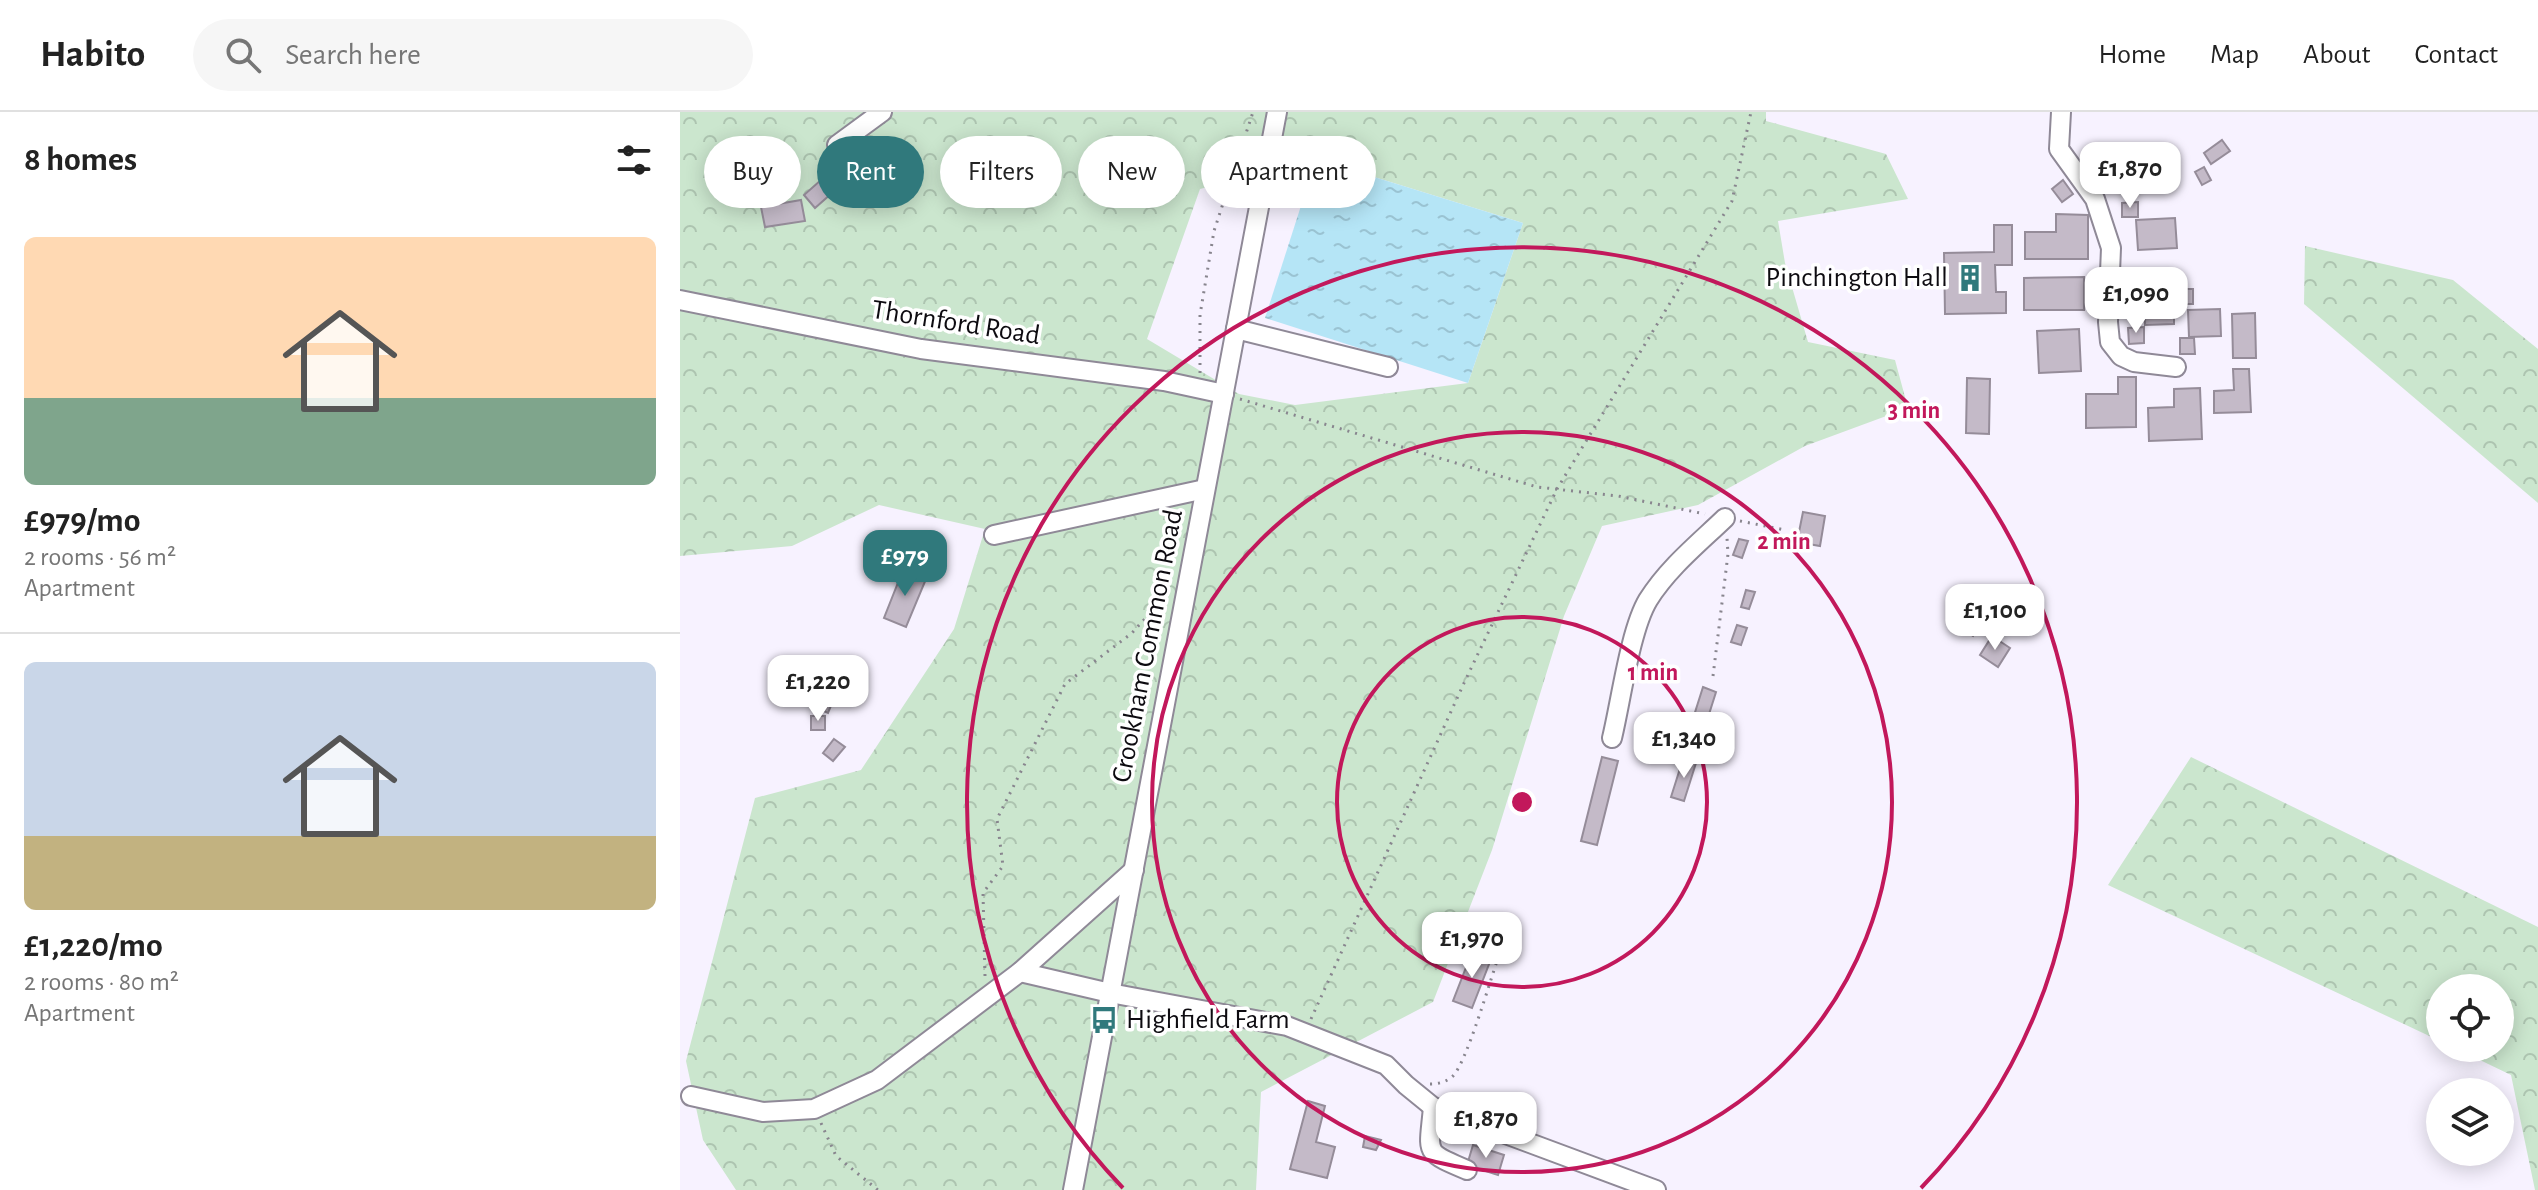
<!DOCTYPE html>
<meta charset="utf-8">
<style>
:root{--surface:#fff;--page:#f6f6f6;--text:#222;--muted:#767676;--line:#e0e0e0;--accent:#30797c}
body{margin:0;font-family:"Alegreya Sans",sans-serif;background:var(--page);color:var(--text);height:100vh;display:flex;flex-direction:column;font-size:30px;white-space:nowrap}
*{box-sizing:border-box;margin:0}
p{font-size:26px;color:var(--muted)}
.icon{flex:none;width:44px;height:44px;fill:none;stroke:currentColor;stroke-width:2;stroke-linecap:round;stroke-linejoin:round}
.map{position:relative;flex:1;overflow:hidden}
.drawer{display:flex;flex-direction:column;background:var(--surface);width:680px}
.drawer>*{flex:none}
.guide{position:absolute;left:24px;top:24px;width:760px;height:72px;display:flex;gap:16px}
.controls{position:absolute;left:1746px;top:862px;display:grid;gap:16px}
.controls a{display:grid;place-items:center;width:88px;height:88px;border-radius:50%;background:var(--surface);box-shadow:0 4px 20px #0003;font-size:40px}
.price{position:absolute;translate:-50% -68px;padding:0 18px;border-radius:16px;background:#fff;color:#222;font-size:26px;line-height:52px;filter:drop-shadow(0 2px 4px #0008)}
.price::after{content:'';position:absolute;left:50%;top:48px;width:24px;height:18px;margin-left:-12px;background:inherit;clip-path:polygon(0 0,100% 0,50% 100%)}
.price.on{background:var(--accent);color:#fff}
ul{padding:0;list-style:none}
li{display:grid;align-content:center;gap:16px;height:424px;padding:0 24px}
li+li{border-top:2px solid var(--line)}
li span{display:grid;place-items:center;height:248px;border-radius:12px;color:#555}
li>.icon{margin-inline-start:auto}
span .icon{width:144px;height:144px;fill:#fffc;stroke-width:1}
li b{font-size:34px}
h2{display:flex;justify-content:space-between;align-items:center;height:96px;padding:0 24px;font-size:34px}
.pill{padding:0 28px;border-radius:36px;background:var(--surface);box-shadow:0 4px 20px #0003;font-size:28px;line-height:72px}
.pill.on{background:var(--accent);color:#fff}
header{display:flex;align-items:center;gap:48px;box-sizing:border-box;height:112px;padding:0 40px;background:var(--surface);border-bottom:2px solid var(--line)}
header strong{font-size:38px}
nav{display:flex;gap:44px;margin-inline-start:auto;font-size:28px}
.search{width:560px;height:72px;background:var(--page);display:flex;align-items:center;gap:20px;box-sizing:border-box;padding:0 28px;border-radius:44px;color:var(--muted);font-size:30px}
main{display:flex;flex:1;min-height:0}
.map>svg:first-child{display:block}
.forest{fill:url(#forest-crowns);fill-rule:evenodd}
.water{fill:url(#water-ripples)}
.building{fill:#c4bac8;stroke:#958c99;stroke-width:2}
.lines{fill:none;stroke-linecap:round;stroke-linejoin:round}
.minor-casing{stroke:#8f8997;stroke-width:22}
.path{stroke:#88858e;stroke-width:3;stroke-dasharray:2 6;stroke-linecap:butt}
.minor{stroke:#fff;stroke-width:18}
.ring{fill:none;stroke:#c2185b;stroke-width:4}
.labels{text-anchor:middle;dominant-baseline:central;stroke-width:7;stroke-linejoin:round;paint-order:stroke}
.poi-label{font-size:28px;fill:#0d0b10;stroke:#fff;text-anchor:end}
.street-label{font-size:28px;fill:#0d0b10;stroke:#fff}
.centre{fill:#c2185b;stroke:#fff;stroke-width:4}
.ring-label{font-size:24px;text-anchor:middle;font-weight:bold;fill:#c2185b;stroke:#fff;stroke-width:7;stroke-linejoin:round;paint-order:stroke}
</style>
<header>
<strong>Habito</strong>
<div class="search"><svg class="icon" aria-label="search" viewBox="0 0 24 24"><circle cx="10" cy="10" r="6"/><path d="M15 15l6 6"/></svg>Search here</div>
<nav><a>Home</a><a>Map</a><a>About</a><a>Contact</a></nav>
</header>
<main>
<section class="drawer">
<h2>8 homes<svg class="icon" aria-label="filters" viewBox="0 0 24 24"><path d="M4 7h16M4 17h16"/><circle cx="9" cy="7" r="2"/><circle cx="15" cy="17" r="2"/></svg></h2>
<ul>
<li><span style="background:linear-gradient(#ffd9b3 65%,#7fa58c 0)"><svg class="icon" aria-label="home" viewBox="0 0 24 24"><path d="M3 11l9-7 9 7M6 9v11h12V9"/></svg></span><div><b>£979/mo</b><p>2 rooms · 56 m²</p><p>Apartment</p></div></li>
<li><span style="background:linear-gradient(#c9d6e8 70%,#c2b280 0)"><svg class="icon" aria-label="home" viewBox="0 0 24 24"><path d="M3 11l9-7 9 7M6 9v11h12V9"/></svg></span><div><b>£1,220/mo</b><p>2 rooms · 80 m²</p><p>Apartment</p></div></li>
</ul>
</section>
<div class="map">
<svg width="1858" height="1078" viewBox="0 0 1858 1078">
<defs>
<pattern id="forest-crowns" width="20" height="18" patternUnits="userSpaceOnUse" patternTransform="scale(2)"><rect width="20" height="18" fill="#cbe6ce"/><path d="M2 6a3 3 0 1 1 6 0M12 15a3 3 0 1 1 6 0" fill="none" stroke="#adc4b0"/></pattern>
<pattern id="water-ripples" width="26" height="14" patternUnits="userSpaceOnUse" patternTransform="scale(2)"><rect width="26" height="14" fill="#b5e5f6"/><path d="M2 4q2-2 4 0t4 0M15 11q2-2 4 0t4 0" fill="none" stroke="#9ac3d2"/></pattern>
</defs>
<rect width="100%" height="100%" fill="#f7f2ff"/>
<g class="forest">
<path d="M0,0H1086V9L1206,42L1228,87L1098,109L1105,151L1128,230L1215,248L1228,296L1125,334L1018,393L922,414L884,504L812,738L753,890L581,980L576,1078H56L23,1028L6,949L75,686L181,658L274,517L305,417L199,393L112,434L0,444ZM636,47L843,111L788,271L615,293L559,282L467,227L520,77Z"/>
<path d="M1625,134L1773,168L1858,237V391L1624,192Z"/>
<path d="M1511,645L1858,815V1078H1855L1831,963L1775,936H1820V876H1760V929L1428,773Z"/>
</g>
<path class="water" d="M636,47L843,111L788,271L585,206Z"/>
<g class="building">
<path d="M1542,28L1550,39L1531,52L1524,41Z"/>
<path d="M167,45L178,58L135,96L124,83Z"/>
<path d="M1448,45L1450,67L1436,68L1433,47Z"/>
<path d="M1411,51L1425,69L1420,74L1405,56Z"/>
<path d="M1524,55L1531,68L1522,73L1515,60Z"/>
<path d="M1383,68L1393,82L1382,90L1372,77Z"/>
<path d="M121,88L125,109L85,115L81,95Z"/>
<path d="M1458,90V105H1442V91Z"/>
<path d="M1376,102L1408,103V147H1345V120H1376Z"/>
<path d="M1495,106L1497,136L1458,138L1456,108Z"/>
<path d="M1314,113H1332V153H1315L1316,180H1326V201L1265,202L1264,141L1314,140Z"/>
<path d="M1404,165V198H1344V166Z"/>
<rect x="1503" y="177" width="10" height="15"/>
<path d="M1464,187H1494V212L1465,213Z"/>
<path d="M1540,197L1541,224L1509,225L1508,198Z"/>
<path d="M1575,201L1576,246H1553L1552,202Z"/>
<path d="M1464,215V231L1449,232L1448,216Z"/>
<path d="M1399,217L1401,259L1359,261L1357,219Z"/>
<path d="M1500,226H1514L1515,242H1500Z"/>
<path d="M1553,257H1569L1571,300L1534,301V279L1554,278Z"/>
<path d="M1438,265H1456V315L1406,316V282H1438Z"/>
<path d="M1287,266L1310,267L1309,322L1286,321Z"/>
<path d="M1520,276L1522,327L1469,329L1468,296L1494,295V277Z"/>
<path d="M1123,400L1145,404L1140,434L1117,430Z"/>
<path d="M1059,427L1068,429L1062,446L1053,443Z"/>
<path d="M223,458L246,467L226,515L204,506Z"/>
<path d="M1066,478L1075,480L1069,497L1061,495Z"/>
<path d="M1286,494L1305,506L1293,524L1274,512Z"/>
<path d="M1057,513L1067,516L1061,533L1051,530Z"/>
<path d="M1312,524L1330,536L1318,555L1300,543Z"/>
<path d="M141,567L159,574L148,601L130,593Z"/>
<path d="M1023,575L1036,580L1024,618L1011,613Z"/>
<rect x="131" y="604" width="14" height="14"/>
<path d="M154,627L165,635L153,649L143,641Z"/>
<path d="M922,645L938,649L917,733L901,729Z"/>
<path d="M1003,647L1016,651L1004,689L991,685Z"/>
<path d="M792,840L811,847L792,896L773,889Z"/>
<path d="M628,989L645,994L636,1030L655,1035L647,1066L610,1057Z"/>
<path d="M685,1024L701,1028L696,1038L683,1035Z"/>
<path d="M793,1033L824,1043L818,1063L787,1053Z"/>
</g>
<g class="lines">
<g class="minor-casing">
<g id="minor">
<path d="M1381,0L1379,37L1415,87L1431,136L1428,210L1430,230L1441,244L1454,250L1496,255"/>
<path d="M157,33L202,0"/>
<path d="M0,188L241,237L484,269L544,282"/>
<path d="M556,217L708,255"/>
<path d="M314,423L525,377"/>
<path d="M932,626C941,589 950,518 968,488C988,456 1019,431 1045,406"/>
<path d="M340,860L430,881L607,914L706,953L726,973L753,995L976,1078"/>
<path d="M11,984L83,1000L134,997L197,968L340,860L454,758"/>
<path d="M753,995C749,1042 742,1039 787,1058"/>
<path d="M393,1078L597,0"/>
</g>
</g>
<g class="path">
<path d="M520,261V203L534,119L573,0"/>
<path d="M560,287L857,375L938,384L1025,402"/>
<path d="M1060,409L1105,418"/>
<path d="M1033,564L1048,442L1047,426"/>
<path d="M305,864L303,781L323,754L317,707L385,572L452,521L490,479"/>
<path d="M631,907L784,571L877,377L1052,89L1071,0"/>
<path d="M750,972C759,972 766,970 773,964C787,949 810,869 818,846"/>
<path d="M141,1011L156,1044L198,1078"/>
</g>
<use href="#minor" class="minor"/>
</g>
<g class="ring">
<circle cx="842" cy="690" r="185"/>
<circle cx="842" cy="690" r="370"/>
<path d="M443 1076A555 555 0 1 1 1241 1076"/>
</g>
<defs>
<g id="building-bare" transform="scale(2.16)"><path d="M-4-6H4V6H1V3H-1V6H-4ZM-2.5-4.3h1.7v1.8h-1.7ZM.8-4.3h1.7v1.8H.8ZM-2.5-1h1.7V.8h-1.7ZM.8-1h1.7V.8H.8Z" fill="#30797c" stroke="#fff" stroke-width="2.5" paint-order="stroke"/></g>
<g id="bus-bare" transform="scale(2.16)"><path d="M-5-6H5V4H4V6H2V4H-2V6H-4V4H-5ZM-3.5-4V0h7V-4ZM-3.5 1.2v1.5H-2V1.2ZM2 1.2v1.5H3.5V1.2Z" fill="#30797c" stroke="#fff" stroke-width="2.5" paint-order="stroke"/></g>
</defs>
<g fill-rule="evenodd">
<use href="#building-bare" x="1290" y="166"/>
<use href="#bus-bare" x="424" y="908"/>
</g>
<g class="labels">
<g class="poi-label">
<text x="1268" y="166">Pinchington Hall</text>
<text x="446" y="908" text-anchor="start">Highfield Farm</text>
</g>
<g class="street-label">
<text transform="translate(276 211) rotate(9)">Thornford Road</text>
<text transform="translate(468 534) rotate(-79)">Crookham Common Road</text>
</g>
</g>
<circle cx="842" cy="690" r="12" class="centre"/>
<g class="ring-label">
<text x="1234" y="306">3 min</text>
<text x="1104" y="437">2 min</text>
<text x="973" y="568">1 min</text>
</g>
</svg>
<div class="controls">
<a><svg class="icon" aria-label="locate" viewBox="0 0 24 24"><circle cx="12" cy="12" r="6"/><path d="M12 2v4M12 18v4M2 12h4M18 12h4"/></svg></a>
<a><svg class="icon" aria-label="layers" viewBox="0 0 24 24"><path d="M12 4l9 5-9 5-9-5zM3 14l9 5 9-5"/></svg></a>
</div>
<b class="price" style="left:1450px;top:98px">£1,870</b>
<b class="price" style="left:1456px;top:223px">£1,090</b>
<b class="price on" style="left:225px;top:486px">£979</b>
<b class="price" style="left:1315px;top:540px">£1,100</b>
<b class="price" style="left:138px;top:611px">£1,220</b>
<b class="price" style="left:1004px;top:668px">£1,340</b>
<b class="price" style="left:792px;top:868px">£1,970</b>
<b class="price" style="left:806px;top:1048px">£1,870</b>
<div class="guide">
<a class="pill">Buy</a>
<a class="pill on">Rent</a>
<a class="pill">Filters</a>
<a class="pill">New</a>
<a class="pill">Apartment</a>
</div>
</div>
</main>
